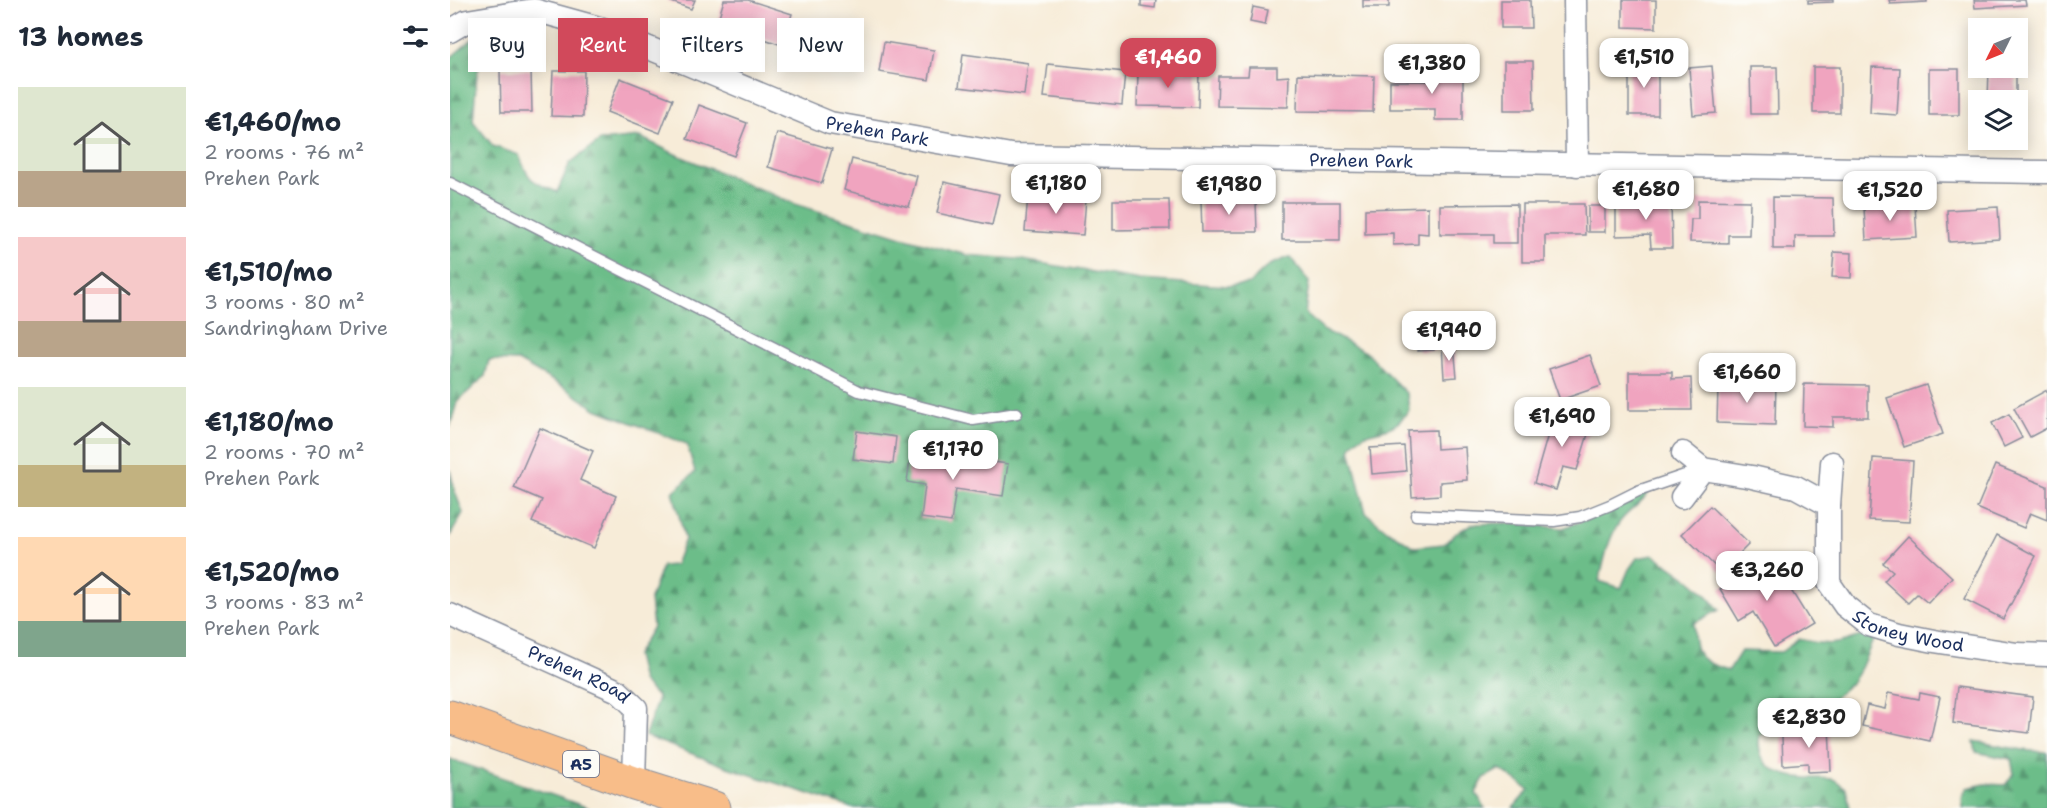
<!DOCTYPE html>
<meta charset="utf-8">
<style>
:root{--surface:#fff;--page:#f2f2f3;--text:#1f2937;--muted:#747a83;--accent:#d1495b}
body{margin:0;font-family:"Shantell Sans",sans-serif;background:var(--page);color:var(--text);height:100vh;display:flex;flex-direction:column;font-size:22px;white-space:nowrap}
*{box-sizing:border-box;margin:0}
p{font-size:20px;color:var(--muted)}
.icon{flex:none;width:33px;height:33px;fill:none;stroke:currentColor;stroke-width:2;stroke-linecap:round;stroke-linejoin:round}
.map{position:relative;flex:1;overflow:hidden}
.details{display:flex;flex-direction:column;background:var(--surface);width:450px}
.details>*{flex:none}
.banner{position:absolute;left:18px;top:18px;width:570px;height:54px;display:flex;gap:12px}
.needle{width:39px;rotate:227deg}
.controls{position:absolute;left:1518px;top:18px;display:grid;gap:12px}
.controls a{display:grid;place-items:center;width:60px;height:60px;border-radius:0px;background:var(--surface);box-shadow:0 3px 15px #0003;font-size:30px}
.price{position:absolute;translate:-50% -51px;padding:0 14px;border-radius:12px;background:#fff;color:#222;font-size:20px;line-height:39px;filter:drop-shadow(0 2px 3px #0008)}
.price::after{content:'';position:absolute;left:50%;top:36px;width:18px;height:14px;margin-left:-9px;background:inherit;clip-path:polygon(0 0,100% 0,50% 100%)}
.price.active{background:var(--accent);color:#fff}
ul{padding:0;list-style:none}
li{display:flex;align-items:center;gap:18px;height:150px;padding:0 18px}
li span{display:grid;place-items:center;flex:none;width:168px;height:120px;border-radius:0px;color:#555}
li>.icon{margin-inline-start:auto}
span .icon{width:72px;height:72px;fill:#fffc;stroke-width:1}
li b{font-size:26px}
h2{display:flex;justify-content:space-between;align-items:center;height:72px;padding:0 18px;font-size:26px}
.chip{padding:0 21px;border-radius:0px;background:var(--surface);box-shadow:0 3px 15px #0003;font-size:21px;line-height:54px}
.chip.active{background:var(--accent);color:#fff}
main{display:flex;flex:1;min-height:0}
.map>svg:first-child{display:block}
.forest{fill:url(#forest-firs);stroke:#447674;stroke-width:1.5}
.building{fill:#f0a4bf}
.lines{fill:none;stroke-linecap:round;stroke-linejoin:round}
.lane-casing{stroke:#898e9b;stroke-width:13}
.street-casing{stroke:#898e9b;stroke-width:25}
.highway-casing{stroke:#898e9b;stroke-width:35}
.lane{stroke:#fff;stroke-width:10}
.street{stroke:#fff;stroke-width:22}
.highway{stroke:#f8bd89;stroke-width:33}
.labels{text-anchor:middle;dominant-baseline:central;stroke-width:4.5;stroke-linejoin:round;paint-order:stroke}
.shield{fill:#fdfcf7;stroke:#5f6c8c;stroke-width:1.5}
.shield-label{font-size:16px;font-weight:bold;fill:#1b2f5e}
.street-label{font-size:18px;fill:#1b2f5e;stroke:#fdfcf7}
</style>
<main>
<section class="details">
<h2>13 homes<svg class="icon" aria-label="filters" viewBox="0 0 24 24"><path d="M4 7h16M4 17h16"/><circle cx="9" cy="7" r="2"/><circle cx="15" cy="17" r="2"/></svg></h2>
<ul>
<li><span style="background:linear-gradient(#dfe7d0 70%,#b9a48a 0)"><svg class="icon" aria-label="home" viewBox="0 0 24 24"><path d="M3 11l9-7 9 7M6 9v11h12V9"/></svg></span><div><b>€1,460/mo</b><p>2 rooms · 76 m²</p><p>Prehen Park</p></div></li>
<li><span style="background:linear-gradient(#f6c9c9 70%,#b9a48a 0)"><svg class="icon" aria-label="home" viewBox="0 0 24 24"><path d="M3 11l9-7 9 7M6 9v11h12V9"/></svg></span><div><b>€1,510/mo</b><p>3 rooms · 80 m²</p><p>Sandringham Drive</p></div></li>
<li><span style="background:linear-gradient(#dfe7d0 65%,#c2b280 0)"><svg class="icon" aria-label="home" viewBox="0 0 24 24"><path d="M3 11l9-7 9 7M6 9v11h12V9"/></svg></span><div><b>€1,180/mo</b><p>2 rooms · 70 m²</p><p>Prehen Park</p></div></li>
<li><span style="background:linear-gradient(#ffd9b3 70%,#7fa58c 0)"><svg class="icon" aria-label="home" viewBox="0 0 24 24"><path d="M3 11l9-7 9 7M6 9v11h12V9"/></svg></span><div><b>€1,520/mo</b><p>3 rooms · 83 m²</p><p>Prehen Park</p></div></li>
</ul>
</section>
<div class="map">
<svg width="1597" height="808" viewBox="0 0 1597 808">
<defs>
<pattern id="forest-firs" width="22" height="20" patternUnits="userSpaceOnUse" patternTransform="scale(1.5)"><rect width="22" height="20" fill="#6cbd89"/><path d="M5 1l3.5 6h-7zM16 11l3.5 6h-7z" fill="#589a73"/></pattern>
</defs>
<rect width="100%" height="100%" fill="#fdfcf7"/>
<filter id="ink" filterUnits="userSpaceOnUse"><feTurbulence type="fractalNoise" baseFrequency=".0167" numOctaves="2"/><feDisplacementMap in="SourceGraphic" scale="12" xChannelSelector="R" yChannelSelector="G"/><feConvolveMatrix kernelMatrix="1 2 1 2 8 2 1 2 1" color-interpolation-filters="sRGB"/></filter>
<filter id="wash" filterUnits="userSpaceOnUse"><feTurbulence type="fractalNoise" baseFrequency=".008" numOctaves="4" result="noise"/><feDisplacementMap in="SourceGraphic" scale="24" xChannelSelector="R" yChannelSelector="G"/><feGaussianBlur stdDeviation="1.35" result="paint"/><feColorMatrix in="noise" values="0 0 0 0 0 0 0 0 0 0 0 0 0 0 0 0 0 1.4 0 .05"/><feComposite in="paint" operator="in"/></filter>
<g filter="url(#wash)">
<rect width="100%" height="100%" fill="#f7ecd8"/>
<g class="forest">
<path d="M25,37L43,38L27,73L23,121L43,146L69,155C79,182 82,181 107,192L120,163L150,141L190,137L225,154L345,204L452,237L517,255L566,259L690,280L778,286L799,284L819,265L840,257L859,282L855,313L873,330L916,352L957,394L959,410C955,414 951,421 946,424C930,436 913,426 900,449L916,513L938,531L965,547L994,544L1006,533L1022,524L1058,523L1113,528L1146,516L1202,486C1193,503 1185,505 1173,518C1158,535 1155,559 1149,581L1171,588L1179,569L1187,558L1204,555C1227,571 1253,586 1269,610L1244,623C1243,655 1249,662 1279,670L1291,651L1331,652L1349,639C1362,642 1374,645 1387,643C1402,641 1409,632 1424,638L1411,668L1401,683L1373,708L1310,735C1304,766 1330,777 1357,778C1365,779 1377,777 1385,780C1388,782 1392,786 1396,788L1400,808H1063L1079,790L1050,769L1034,778L1026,793L1035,808H402L277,767L195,736L208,698L192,681L186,655L203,627L200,599L212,566L225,565L235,539L223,492L245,472L237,444L146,409L112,386L68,361L39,360L35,376L7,402L0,427V58Z"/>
<path d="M0,470L5,492L13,513L0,536Z"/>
<path d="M1524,741C1548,745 1574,752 1597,752V808H1513L1512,797L1517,788L1535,784L1555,785L1564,774L1561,759L1526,752Z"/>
<path d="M0,759L139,808H0Z"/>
</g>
<g id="blocks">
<g class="building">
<path d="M216,0H245L241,9Z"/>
<path d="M274,0H298L342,14L332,45L267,23Z"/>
<path d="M691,0H706L705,8L691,6Z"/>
<rect x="913" y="0" width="26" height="7"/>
<path d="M1051,0H1080L1081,28H1051Z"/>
<path d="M1173,0H1206V28L1173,27Z"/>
<path d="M1358,0H1383V2L1358,3Z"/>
<path d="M1439,0H1477V2L1440,4Z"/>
<path d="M1524,0H1575L1576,5L1525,8Z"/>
<path d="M803,7L818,10L815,25L800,22Z"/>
<path d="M350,19L412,35L405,65L343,49Z"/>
<path d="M434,42L484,50L479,80L429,72Z"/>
<path d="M513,54L578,63L574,95L509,87Z"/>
<path d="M1054,61H1083L1084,110H1054Z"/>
<path d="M1208,62V115H1179V63Z"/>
<path d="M598,64L675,72L672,105L594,97Z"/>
<path d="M1262,66L1266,113L1243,115L1239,68Z"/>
<path d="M799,67H827V77L839,76L838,107L767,106L768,76H798Z"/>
<path d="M1300,67H1327L1328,114H1301Z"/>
<rect x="1363" y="67" width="27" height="46"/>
<path d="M1422,67L1450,68L1447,115L1420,113Z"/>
<path d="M1539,68H1566V100H1538Z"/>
<rect x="1479" y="69" width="30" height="46"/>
<path d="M50,70H81L82,112H51Z"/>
<path d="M103,71H134L133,117L101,116Z"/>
<path d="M985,71H1013V120H985V109H940V81H985Z"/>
<path d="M688,72H749L748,107L687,106Z"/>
<path d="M848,74L924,76L923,112L847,111Z"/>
<path d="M170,78L223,99L210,133L157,112Z"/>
<path d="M249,105L297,123L284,156L237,139Z"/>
<path d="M327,133L382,149L372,183L318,167Z"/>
<path d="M402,159L467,176L459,207L394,190Z"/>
<path d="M494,182L549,194L542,225L487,213Z"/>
<path d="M578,195L636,199L633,235L575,231Z"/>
<path d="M1323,197L1383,198L1384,236H1345V249H1323Z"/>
<path d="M663,200H719L720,229L663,230Z"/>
<path d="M1248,200L1300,201L1299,235H1278V243L1240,242L1241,219H1248Z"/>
<path d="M751,201H806L807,232H752Z"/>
<path d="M1221,201L1222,248H1201L1200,235L1166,236V202Z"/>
<rect x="832" y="202" width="58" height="38"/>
<path d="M1067,204V243H1043V234H990V205Z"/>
<path d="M1072,204H1134L1135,235H1095V262H1072Z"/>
<path d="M1465,205L1467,237L1416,240L1414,208Z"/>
<rect x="1138" y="206" width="17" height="26"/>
<path d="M978,207V234L968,233V244L943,245V233L915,234V209Z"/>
<path d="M1548,207L1550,239L1499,242L1497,210Z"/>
<path d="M1384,252L1402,253L1401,278L1382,277Z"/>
<path d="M983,334L984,350L968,351L967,335Z"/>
<path d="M1004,345L1007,377L994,378L992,346Z"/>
<path d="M1140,355L1151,386L1110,400L1099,369Z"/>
<path d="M1179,372H1222V379L1241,378L1242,410H1179Z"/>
<path d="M1307,382H1326L1325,425L1267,423L1268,386L1306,387Z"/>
<path d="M1354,384L1418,385V417H1383V427L1353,426Z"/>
<path d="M1476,385L1493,434L1454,447L1437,398Z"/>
<path d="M1597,390V428L1580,437L1564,408Z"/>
<path d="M1105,410L1142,421L1127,470L1113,467L1106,490L1084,483Z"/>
<path d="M1559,414L1572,438L1554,447L1542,423Z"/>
<path d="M90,428L143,451L130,480L166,496L144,548L82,522L92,500L64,488Z"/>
<path d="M986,430L987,449L1015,447L1017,480L990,482V495L962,497L958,431Z"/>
<path d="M407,431L446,437L443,464L403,459Z"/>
<path d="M954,446L956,471L922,474L920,448Z"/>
<path d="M461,451L558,464L553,496L506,489L501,522L471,518L475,485L457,482Z"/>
<path d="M1423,458L1463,461L1459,522L1419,520Z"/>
<path d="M1545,465L1597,486V520L1580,513L1574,528L1527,508Z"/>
<path d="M1260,506L1299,544L1271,572L1232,534Z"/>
<path d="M1547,535L1586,556L1553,619L1514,599Z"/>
<path d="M1458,536L1502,577L1478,603L1467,594L1458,603L1434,581L1443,571L1433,563Z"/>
<path d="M1321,558L1362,624L1324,647L1303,612L1289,621L1270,589Z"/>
<path d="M1507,687L1583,697L1579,733L1503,723Z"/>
<path d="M1438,693L1469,699L1470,693L1490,697L1480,741L1412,726L1417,705L1435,709Z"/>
<path d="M1379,726L1381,771L1358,772V763L1333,765L1332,736L1355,734V728Z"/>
</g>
</g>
</g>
<g filter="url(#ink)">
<use href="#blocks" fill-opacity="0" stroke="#898e9b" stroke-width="1.5"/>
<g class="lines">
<g class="lane-casing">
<g id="lane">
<path d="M0,183L409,391L523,420L567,413"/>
<path d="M966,515L1104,521L1130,517L1160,505L1188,491L1247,471"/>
</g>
</g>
<g class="street-casing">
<g id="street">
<path d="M1125,0L1127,165"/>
<path id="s1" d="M0,31L17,21L84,10L153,29L380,123L561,155L1597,172"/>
<path id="s2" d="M1233,453L1253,469L1302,477L1346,487L1379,505V583L1395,606L1419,625L1449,634L1484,641L1567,654L1597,655"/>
<path d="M1232,497L1253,469"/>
<path d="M1379,505L1382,463"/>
<path id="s3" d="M0,615L168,691L186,708L184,783"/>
</g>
</g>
<g class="highway-casing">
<path id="highway" d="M0,717L184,783L264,808"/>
</g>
<use href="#lane" class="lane"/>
<use href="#street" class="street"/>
<use href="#highway" class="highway"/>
</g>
</g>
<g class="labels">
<rect class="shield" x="113" y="751" width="36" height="26" rx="4.5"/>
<g class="shield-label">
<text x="131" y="764">A5</text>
</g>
<g class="street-label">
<text stroke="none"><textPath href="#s1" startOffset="453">Prehen Park</textPath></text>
<text stroke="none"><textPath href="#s1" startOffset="939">Prehen Park</textPath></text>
<text stroke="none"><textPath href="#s2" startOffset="334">Stoney Wood</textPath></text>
<text stroke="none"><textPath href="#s3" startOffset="142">Prehen Road</textPath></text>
</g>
</g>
</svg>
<div class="controls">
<a><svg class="needle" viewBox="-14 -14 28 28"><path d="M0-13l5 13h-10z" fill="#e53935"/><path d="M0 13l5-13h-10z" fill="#747a83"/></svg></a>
<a><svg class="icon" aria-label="layers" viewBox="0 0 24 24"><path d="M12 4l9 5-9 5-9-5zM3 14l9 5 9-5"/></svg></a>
</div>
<b class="price active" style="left:718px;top:89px">€1,460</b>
<b class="price" style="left:1194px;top:89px">€1,510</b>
<b class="price" style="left:982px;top:95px">€1,380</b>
<b class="price" style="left:606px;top:215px">€1,180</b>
<b class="price" style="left:779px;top:216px">€1,980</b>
<b class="price" style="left:1196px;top:221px">€1,680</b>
<b class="price" style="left:1440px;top:222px">€1,520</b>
<b class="price" style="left:999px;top:362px">€1,940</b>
<b class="price" style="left:1297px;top:404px">€1,660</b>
<b class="price" style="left:1112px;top:448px">€1,690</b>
<b class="price" style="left:503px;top:481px">€1,170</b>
<b class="price" style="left:1317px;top:602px">€3,260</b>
<b class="price" style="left:1359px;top:749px">€2,830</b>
<div class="banner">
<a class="chip">Buy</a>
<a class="chip active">Rent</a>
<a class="chip">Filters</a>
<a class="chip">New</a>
</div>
</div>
</main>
